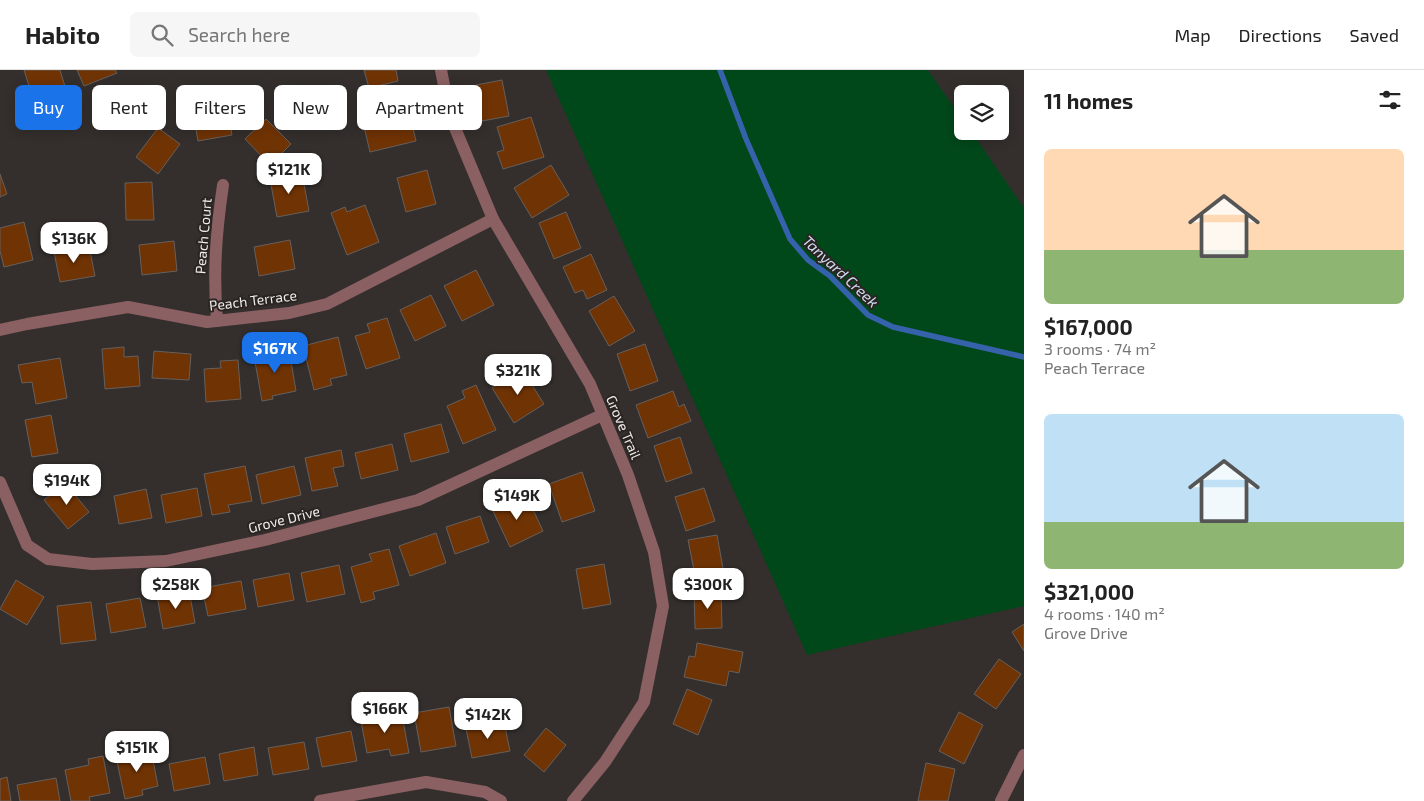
<!DOCTYPE html>
<meta charset="utf-8">
<style>
:root{--surface:#fff;--page:#f6f6f6;--text:#222;--muted:#767676;--line:#e0e0e0;--accent:#1a73e8}
body{margin:0;font-family:"Exo 2",sans-serif;background:var(--page);color:var(--text);height:100vh;display:flex;flex-direction:column;font-size:19px;white-space:nowrap}
*{box-sizing:border-box;margin:0}
p{font-size:16px;color:var(--muted)}
.icon{flex:none;width:28px;height:28px;fill:none;stroke:currentColor;stroke-width:2;stroke-linecap:round;stroke-linejoin:round}
.map{position:relative;flex:1;overflow:hidden}
.panel{display:flex;flex-direction:column;background:var(--surface);width:400px}
.panel>*{flex:none}
.top-card{position:absolute;left:15px;top:15px;width:475px;height:45px;display:flex;gap:10px}
.buttons{position:absolute;left:954px;top:15px;display:grid;gap:10px}
.buttons a{display:grid;place-items:center;width:55px;height:55px;border-radius:8px;background:var(--surface);box-shadow:0 2px 12px #0003;font-size:25px}
.price{position:absolute;translate:-50% -42px;padding:0 11px;border-radius:10px;background:#fff;color:#222;font-size:16px;line-height:32px;filter:drop-shadow(0 1px 2px #0008)}
.price::after{content:'';position:absolute;left:50%;top:30px;width:15px;height:11px;margin-left:-8px;background:inherit;clip-path:polygon(0 0,100% 0,50% 100%)}
.price.active{background:var(--accent);color:#fff}
ul{padding:0;list-style:none}
li{display:grid;align-content:center;gap:10px;height:265px;padding:0 20px}
li span{display:grid;place-items:center;height:155px;border-radius:8px;color:#555}
li>.icon{margin-inline-start:auto}
span .icon{width:90px;height:90px;fill:#fffc;stroke-width:1}
li b{font-size:21px}
h2{display:flex;justify-content:space-between;align-items:center;height:60px;padding:0 20px;font-size:21px}
.tag{padding:0 18px;border-radius:8px;background:var(--surface);box-shadow:0 2px 12px #0003;font-size:18px;line-height:45px}
.tag.active{background:var(--accent);color:#fff}
header{display:flex;align-items:center;gap:30px;box-sizing:border-box;height:70px;padding:0 25px;background:var(--surface);border-bottom:1px solid var(--line)}
header strong{font-size:24px}
nav{display:flex;gap:28px;margin-inline-start:auto;font-size:18px}
.search{width:350px;height:45px;background:var(--page);display:flex;align-items:center;gap:12px;box-sizing:border-box;padding:0 18px;border-radius:8px;color:var(--muted);font-size:19px}
main{display:flex;flex:1;min-height:0}
.map>svg:first-child{display:block}
.green{fill:#00481a}
.lines{fill:none;stroke-linecap:round;stroke-linejoin:round}
.stream{stroke:#3662ab;stroke-width:5.5}
.building{fill:#703304;stroke:#66605d}
.street{stroke:#8b6063;stroke-width:12}
.labels{text-anchor:middle;dominant-baseline:central;stroke-width:4;stroke-linejoin:round;paint-order:stroke}
.street-label{font-size:14px;fill:#efecea;stroke:#2a2522}
.water-label{font-size:15px;font-style:italic;fill:#d0ddf2;stroke:#2a2522}
</style>
<header>
<strong>Habito</strong>
<div class="search"><svg class="icon" aria-label="search" viewBox="0 0 24 24"><circle cx="10" cy="10" r="6"/><path d="M15 15l6 6"/></svg>Search here</div>
<nav><a>Map</a><a>Directions</a><a>Saved</a></nav>
</header>
<main>
<div class="map">
<svg width="1024" height="731" viewBox="0 0 1024 731">
<rect width="100%" height="100%" fill="#342f2c"/>
<path class="green" d="M546,0H928L962,49V61H971L1024,138V536L807,585Z"/>
<g class="lines">
<path class="stream" d="M720,0L746,69L790,169L808,190L830,206L868,245L893,257L1024,287"/>
</g>
<g class="building">
<path d="M24,0H60L67,23L49,29L51,38L37,42Z"/>
<path d="M77,0H115L117,3L84,16Z"/>
<path d="M364,0H396L398,11L369,18Z"/>
<path d="M502,10L509,46L482,51L476,15Z"/>
<path d="M227,37L232,65L198,71L193,43Z"/>
<path d="M408,37L416,71L370,82L362,48Z"/>
<path d="M531,47L544,87L503,99L497,82L504,80L497,57Z"/>
<path d="M266,49L291,74L270,95L245,69Z"/>
<path d="M158,58L180,74L158,104L136,87Z"/>
<path d="M551,95L569,125L532,148L514,118Z"/>
<path d="M427,100L436,134L406,142L397,108Z"/>
<path d="M302,103L309,141L277,147L270,109Z"/>
<path d="M0,104L7,124L0,127Z"/>
<path d="M152,112L154,150H126L125,113Z"/>
<path d="M365,135L379,172L347,185L331,143L345,137L347,142Z"/>
<path d="M566,142L581,178L554,189L539,153Z"/>
<path d="M24,152L33,190L4,197L0,181V158Z"/>
<path d="M290,170L295,199L259,206L254,177Z"/>
<path d="M174,171L177,201L142,205L139,175Z"/>
<path d="M89,176L95,206L60,212L54,182Z"/>
<path d="M591,184L607,220L587,229L583,220L575,223L563,197Z"/>
<path d="M476,200L494,235L462,251L444,216Z"/>
<path d="M431,225L446,256L415,271L400,240Z"/>
<path d="M614,226L635,261L609,276L589,241Z"/>
<path d="M387,248L400,288L366,299L355,266L370,262L367,254Z"/>
<path d="M338,267L347,305L330,309L332,315L314,320L303,276Z"/>
<path d="M645,274L658,311L630,321L617,284Z"/>
<path d="M124,277V287L138,286L140,316L105,319L102,279Z"/>
<path d="M289,280L296,321L272,326L273,329L262,331L254,286Z"/>
<path d="M154,281L191,284L189,310L152,308Z"/>
<path d="M60,288L67,328L36,334L32,312L22,313L18,295Z"/>
<path d="M238,290L241,329L206,332L204,299L221,298L220,291Z"/>
<path d="M522,299L544,334L514,353L492,318Z"/>
<path d="M476,315L496,360L463,374L447,336L465,328L462,321Z"/>
<path d="M673,321L679,337L684,334L691,351L648,368L636,335Z"/>
<path d="M51,345L58,383L32,387L25,350Z"/>
<path d="M441,354L449,382L411,392L404,364Z"/>
<path d="M680,367L692,403L666,412L654,376Z"/>
<path d="M392,374L398,400L361,409L355,383Z"/>
<path d="M341,380L344,396L333,398L338,416L312,421L305,388Z"/>
<path d="M245,396L252,431L228,435L230,442L212,445L204,404Z"/>
<path d="M294,396L301,425L262,434L256,405Z"/>
<path d="M582,402L595,441L562,452L549,414Z"/>
<path d="M65,413L89,442L68,459L44,430Z"/>
<path d="M197,418L202,446L166,453L161,425Z"/>
<path d="M704,418L715,451L686,461L675,427Z"/>
<path d="M146,419L152,448L119,454L114,426Z"/>
<path d="M528,429L543,461L510,477L492,439L510,430L513,436Z"/>
<path d="M480,446L489,472L455,484L446,457Z"/>
<path d="M436,463L446,493L410,506L399,476Z"/>
<path d="M717,465L724,504L696,510L688,470Z"/>
<path d="M389,479L399,515L373,522L375,529L361,533L351,497L372,491L369,484Z"/>
<path d="M604,494L611,534L583,539L576,499Z"/>
<path d="M339,495L345,524L307,532L301,503Z"/>
<path d="M289,503L294,530L258,537L253,510Z"/>
<path d="M16,510L44,527L27,555L0,539Z"/>
<path d="M241,511L246,539L208,546L202,518Z"/>
<path d="M189,520L195,553L163,559L157,526Z"/>
<path d="M694,521H721L722,558L695,559Z"/>
<path d="M140,528L146,557L111,563L106,534Z"/>
<path d="M91,532L96,570L61,574L57,536Z"/>
<path d="M1024,554V581L1012,562Z"/>
<path d="M697,573L743,582L739,603L729,601L726,616L684,607L689,586L695,587Z"/>
<path d="M999,589L1021,604L996,639L974,624Z"/>
<path d="M687,619L712,630L698,665L673,654Z"/>
<path d="M449,637L456,676L421,682L414,643Z"/>
<path d="M959,642L983,655L964,694L939,681Z"/>
<path d="M377,643L379,650L402,645L409,683L391,686L389,679L367,683L360,646Z"/>
<path d="M504,652L510,681L472,688L466,659Z"/>
<path d="M546,658L566,675L544,702L524,685Z"/>
<path d="M351,661L357,691L322,697L316,668Z"/>
<path d="M304,672L309,699L273,705L268,678Z"/>
<path d="M254,677L258,705L224,711L219,684Z"/>
<path d="M151,680L158,716L142,720L143,725L125,729L116,687Z"/>
<path d="M103,686L110,723L89,727L90,731H71L65,700L89,695L88,689Z"/>
<path d="M205,687L210,714L174,721L169,694Z"/>
<path d="M926,693L955,699L948,731H918Z"/>
<path d="M7,707L11,731H0V709Z"/>
<path d="M56,708L60,731H20L17,715Z"/>
</g>
<g class="lines">
<g class="street">
<path d="M441,0L450,46L493,149L590,314L628,405L654,482L663,536L644,632L605,692L573,731"/>
<path d="M217,251C213,202 216,163 223,115"/>
<path d="M0,260L27,254L128,237L207,252L289,243L327,234L493,149"/>
<path d="M0,412L27,475L48,489L92,494L166,491L265,470L418,430L602,345"/>
<path d="M320,731L426,712L485,722L501,731"/>
<path d="M1001,731L1024,685"/>
</g>
</g>
<g class="labels">
<g class="street-label">
<text transform="translate(203 166) rotate(-85)">Peach Court</text>
<text transform="translate(253 230) rotate(-7)">Peach Terrace</text>
<text transform="translate(624 357) rotate(67)">Grove Trail</text>
<text transform="translate(284 449) rotate(-14)">Grove Drive</text>
</g>
<g class="water-label">
<text transform="translate(841 201) rotate(43)">Tanyard Creek</text>
</g>
</g>
</svg>
<div class="buttons">
<a><svg class="icon" aria-label="layers" viewBox="0 0 24 24"><path d="M12 4l9 5-9 5-9-5zM3 14l9 5 9-5"/></svg></a>
</div>
<b class="price" style="left:289px;top:125px">$121K</b>
<b class="price" style="left:74px;top:194px">$136K</b>
<b class="price active" style="left:275px;top:304px">$167K</b>
<b class="price" style="left:518px;top:326px">$321K</b>
<b class="price" style="left:67px;top:436px">$194K</b>
<b class="price" style="left:517px;top:451px">$149K</b>
<b class="price" style="left:176px;top:540px">$258K</b>
<b class="price" style="left:708px;top:540px">$300K</b>
<b class="price" style="left:385px;top:664px">$166K</b>
<b class="price" style="left:488px;top:670px">$142K</b>
<b class="price" style="left:137px;top:703px">$151K</b>
<div class="top-card">
<a class="tag active">Buy</a>
<a class="tag">Rent</a>
<a class="tag">Filters</a>
<a class="tag">New</a>
<a class="tag">Apartment</a>
</div>
</div>
<section class="panel">
<h2>11 homes<svg class="icon" aria-label="filters" viewBox="0 0 24 24"><path d="M4 7h16M4 17h16"/><circle cx="9" cy="7" r="2"/><circle cx="15" cy="17" r="2"/></svg></h2>
<ul>
<li><span style="background:linear-gradient(#ffd9b3 65%,#8fb573 0)"><svg class="icon" aria-label="home" viewBox="0 0 24 24"><path d="M3 11l9-7 9 7M6 9v11h12V9"/></svg></span><div><b>$167,000</b><p>3 rooms · 74 m²</p><p>Peach Terrace</p></div></li>
<li><span style="background:linear-gradient(#bfe0f5 70%,#8fb573 0)"><svg class="icon" aria-label="home" viewBox="0 0 24 24"><path d="M3 11l9-7 9 7M6 9v11h12V9"/></svg></span><div><b>$321,000</b><p>4 rooms · 140 m²</p><p>Grove Drive</p></div></li>
</ul>
</section>
</main>
